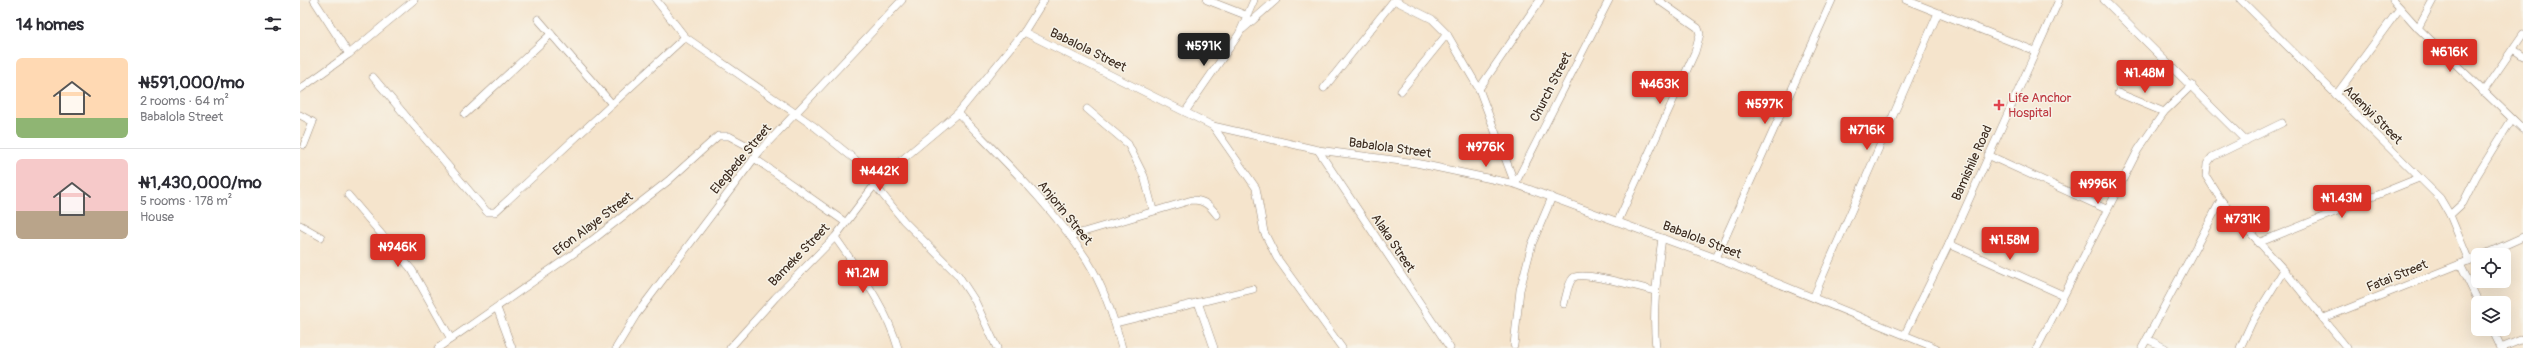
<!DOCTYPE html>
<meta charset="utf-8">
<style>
:root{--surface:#fff;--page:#f7f7f7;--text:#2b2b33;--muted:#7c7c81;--line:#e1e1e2;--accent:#d93025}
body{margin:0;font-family:Pangolin,sans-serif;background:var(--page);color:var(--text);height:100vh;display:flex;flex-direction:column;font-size:15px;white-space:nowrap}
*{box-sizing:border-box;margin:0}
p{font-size:13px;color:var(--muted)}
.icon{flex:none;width:22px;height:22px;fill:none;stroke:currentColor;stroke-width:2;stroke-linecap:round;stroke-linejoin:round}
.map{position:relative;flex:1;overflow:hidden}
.side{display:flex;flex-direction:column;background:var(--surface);width:300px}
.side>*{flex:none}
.fabs{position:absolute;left:2171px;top:248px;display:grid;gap:8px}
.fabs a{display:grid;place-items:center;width:40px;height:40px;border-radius:6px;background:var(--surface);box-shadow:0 4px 16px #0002;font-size:20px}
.price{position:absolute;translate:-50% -34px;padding:0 9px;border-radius:4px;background:var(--accent);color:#fff;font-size:13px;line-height:26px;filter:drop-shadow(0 1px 2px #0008)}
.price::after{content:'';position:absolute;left:50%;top:24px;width:12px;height:9px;margin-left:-6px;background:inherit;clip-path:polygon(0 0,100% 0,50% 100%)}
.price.active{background:#222;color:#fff}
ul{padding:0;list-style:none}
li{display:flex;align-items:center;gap:12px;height:100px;padding:0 16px}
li+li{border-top:1px solid var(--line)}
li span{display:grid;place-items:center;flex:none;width:112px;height:80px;border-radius:6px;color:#555}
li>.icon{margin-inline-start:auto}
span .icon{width:48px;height:48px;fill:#fffc;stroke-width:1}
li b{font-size:17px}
h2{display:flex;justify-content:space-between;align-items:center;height:48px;padding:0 16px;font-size:17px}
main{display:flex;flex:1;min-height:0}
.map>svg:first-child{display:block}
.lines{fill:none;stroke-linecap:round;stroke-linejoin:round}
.minor-casing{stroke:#988775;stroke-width:8}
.minor{stroke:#fff;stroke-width:7}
.health-dot{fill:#e0444e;stroke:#f7f3e8;stroke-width:1.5}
.labels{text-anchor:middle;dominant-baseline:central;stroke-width:3;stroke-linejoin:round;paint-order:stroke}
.street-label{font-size:13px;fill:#3b2a1e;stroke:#f7f3e8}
.health-label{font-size:13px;fill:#be3a42;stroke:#f7f3e8;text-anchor:start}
</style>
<main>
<section class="side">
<h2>14 homes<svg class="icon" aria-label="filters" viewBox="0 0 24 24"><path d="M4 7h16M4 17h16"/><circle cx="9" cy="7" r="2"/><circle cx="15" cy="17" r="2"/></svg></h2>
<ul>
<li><span style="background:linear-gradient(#ffd9b3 75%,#8fb573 0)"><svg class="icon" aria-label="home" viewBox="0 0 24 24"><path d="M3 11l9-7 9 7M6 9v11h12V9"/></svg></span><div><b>₦591,000/mo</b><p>2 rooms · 64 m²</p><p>Babalola Street</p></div></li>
<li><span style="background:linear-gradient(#f6c9c9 65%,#b9a48a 0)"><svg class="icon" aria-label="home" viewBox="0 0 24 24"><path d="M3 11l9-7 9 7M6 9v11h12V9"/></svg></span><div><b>₦1,430,000/mo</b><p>5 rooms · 178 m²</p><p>House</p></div></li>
</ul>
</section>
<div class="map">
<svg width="2223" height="348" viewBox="0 0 2223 348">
<rect width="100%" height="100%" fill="#f7f3e8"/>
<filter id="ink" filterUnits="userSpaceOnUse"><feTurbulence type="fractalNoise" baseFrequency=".025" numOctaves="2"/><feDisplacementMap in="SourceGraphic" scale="8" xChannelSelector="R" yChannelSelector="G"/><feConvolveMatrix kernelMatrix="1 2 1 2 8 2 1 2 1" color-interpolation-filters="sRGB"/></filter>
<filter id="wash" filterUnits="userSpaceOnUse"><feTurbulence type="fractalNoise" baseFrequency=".012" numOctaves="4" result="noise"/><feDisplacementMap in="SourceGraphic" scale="16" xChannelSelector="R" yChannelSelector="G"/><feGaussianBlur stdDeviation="0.9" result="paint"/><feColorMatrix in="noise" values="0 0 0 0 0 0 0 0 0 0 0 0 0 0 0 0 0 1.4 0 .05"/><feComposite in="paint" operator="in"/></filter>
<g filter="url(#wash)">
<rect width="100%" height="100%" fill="#f5e4cc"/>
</g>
<g filter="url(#ink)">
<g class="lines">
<g class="minor-casing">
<g id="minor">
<path d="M14,0L49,54"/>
<path d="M356,0L385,37L515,127L579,179"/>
<path d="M907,0L948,16"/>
<path d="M1606,0L1735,51"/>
<path d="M1804,0L1946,141"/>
<path d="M1941,0L2140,198L2150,215L2169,261"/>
<path d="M2093,0L2118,28L2223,129"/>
<path d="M238,19L312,104"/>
<path d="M2118,28L2133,0"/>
<path d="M943,29L976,0"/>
<path d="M724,32L913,126L1018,150L1116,163L1215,184L1416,258L1636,348"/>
<path d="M2213,49L2223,56"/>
<path d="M73,77L187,212H195L385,37"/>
<path d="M1024,88L1094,0L1132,19L1147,34L1179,89L1215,184"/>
<path d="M0,89L49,54L114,0"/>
<path d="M1179,89L1240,0"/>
<path d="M1101,91L1147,34"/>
<path d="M2183,92L2223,34"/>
<path d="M1818,93L1864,112"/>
<path d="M2036,95L2100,8"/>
<path d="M787,109L828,144L844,176L853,210"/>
<path d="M885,112L939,34L954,0"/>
<path d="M658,113C703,160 752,206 787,260C804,287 814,318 822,348"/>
<path d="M165,114L251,34"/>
<path d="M0,115L13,122L4,145"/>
<path d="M1982,123L1912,157L1907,164L1906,176L1921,200L1984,270L2047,348"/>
<path d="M913,126L956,188L964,232L977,258L1042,348"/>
<path d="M1018,150L1150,348"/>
<path d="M1688,155L1806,209"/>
<path d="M454,158L545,222"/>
<path d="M574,184L604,221L658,275L675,301L697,348"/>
<path d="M1215,184L1309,0"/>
<path d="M48,195L112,270L151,339"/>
<path d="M2150,215L2163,203L2176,177L2212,119"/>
<path d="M1318,221L1395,52L1400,34L1398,28L1358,0"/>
<path d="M0,225L21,237"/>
<path d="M770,236L892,200C905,200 910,206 917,215"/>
<path d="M535,237C560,273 586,306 598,348"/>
<path d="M1958,243L2119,178"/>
<path d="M1649,244L1763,295"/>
<path d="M2183,255L2223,237"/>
<path d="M1416,258L1532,0"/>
<path d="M2160,264L2179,303"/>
<path d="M1514,296L1638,13"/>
<path d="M898,302L914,348"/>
<path d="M1264,304C1266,297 1268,283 1273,278C1282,270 1341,288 1355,291"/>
<path d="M197,308L212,348"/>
<path d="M2024,318L2178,257"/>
<path d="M815,323L953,289"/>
<path d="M2192,329L2201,348"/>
<path d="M1605,334L1649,244L1759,0"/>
<path d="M1847,339L1865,348"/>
<path d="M1214,345L1220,290L1232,244L1252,197"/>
<path d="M138,348L290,242L368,181L418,136H429L459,152"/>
<path d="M316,348L336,315L459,152L602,0"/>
<path d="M430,348L475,298L535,237L579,179L658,113L724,32L744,0"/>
<path d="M1356,348C1352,311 1357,275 1362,238"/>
<path d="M1737,348L1838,150L1864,112L1892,85"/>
<path d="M1842,348L1921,200"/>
<path d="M1940,348L1952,322L1984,270"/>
<path d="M2201,348L2223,339"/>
</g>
</g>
<use href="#minor" class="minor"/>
</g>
</g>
<path class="health-dot" d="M1697 99h4v4h4v4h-4v4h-4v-4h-4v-4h4z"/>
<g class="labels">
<g class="street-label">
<text transform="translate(788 50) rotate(26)">Babalola Street</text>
<text transform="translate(1251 87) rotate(-63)">Church Street</text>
<text transform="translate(2073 115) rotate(45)">Adeniyi Street</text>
<text transform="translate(1090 148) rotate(8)">Babalola Street</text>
<text transform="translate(441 159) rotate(-50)">Elegbede Street</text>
<text transform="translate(1672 163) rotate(-66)">Bamishile Road</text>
<text transform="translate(765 213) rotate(51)">Anjorin Street</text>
<text transform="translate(293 224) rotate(-37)">Efon Alaye Street</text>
<text transform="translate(1402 240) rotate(21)">Babalola Street</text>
<text transform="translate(1093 243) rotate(56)">Alaka Street</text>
<text transform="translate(499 255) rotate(-46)">Bameke Street</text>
<text transform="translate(2097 276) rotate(-22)">Fatai Street</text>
</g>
<g class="health-label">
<text x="1708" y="98">Life Anchor<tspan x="1708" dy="15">Hospital</tspan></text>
</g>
</g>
</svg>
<div class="fabs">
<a><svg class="icon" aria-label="locate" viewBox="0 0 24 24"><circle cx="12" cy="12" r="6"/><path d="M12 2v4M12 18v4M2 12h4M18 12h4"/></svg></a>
<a><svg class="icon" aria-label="layers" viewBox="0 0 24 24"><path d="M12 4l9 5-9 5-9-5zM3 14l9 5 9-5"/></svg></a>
</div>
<b class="price active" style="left:904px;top:67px">₦591K</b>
<b class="price" style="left:2150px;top:73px">₦616K</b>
<b class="price" style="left:1845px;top:94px">₦1.48M</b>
<b class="price" style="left:1360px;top:105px">₦463K</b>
<b class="price" style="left:1465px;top:125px">₦597K</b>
<b class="price" style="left:1567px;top:151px">₦716K</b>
<b class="price" style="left:1186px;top:168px">₦976K</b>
<b class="price" style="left:580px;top:192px">₦442K</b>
<b class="price" style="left:1798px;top:205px">₦996K</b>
<b class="price" style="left:2042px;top:219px">₦1.43M</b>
<b class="price" style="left:1943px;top:240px">₦731K</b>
<b class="price" style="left:1710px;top:261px">₦1.58M</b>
<b class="price" style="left:98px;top:268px">₦946K</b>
<b class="price" style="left:563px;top:294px">₦1.2M</b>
</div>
</main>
